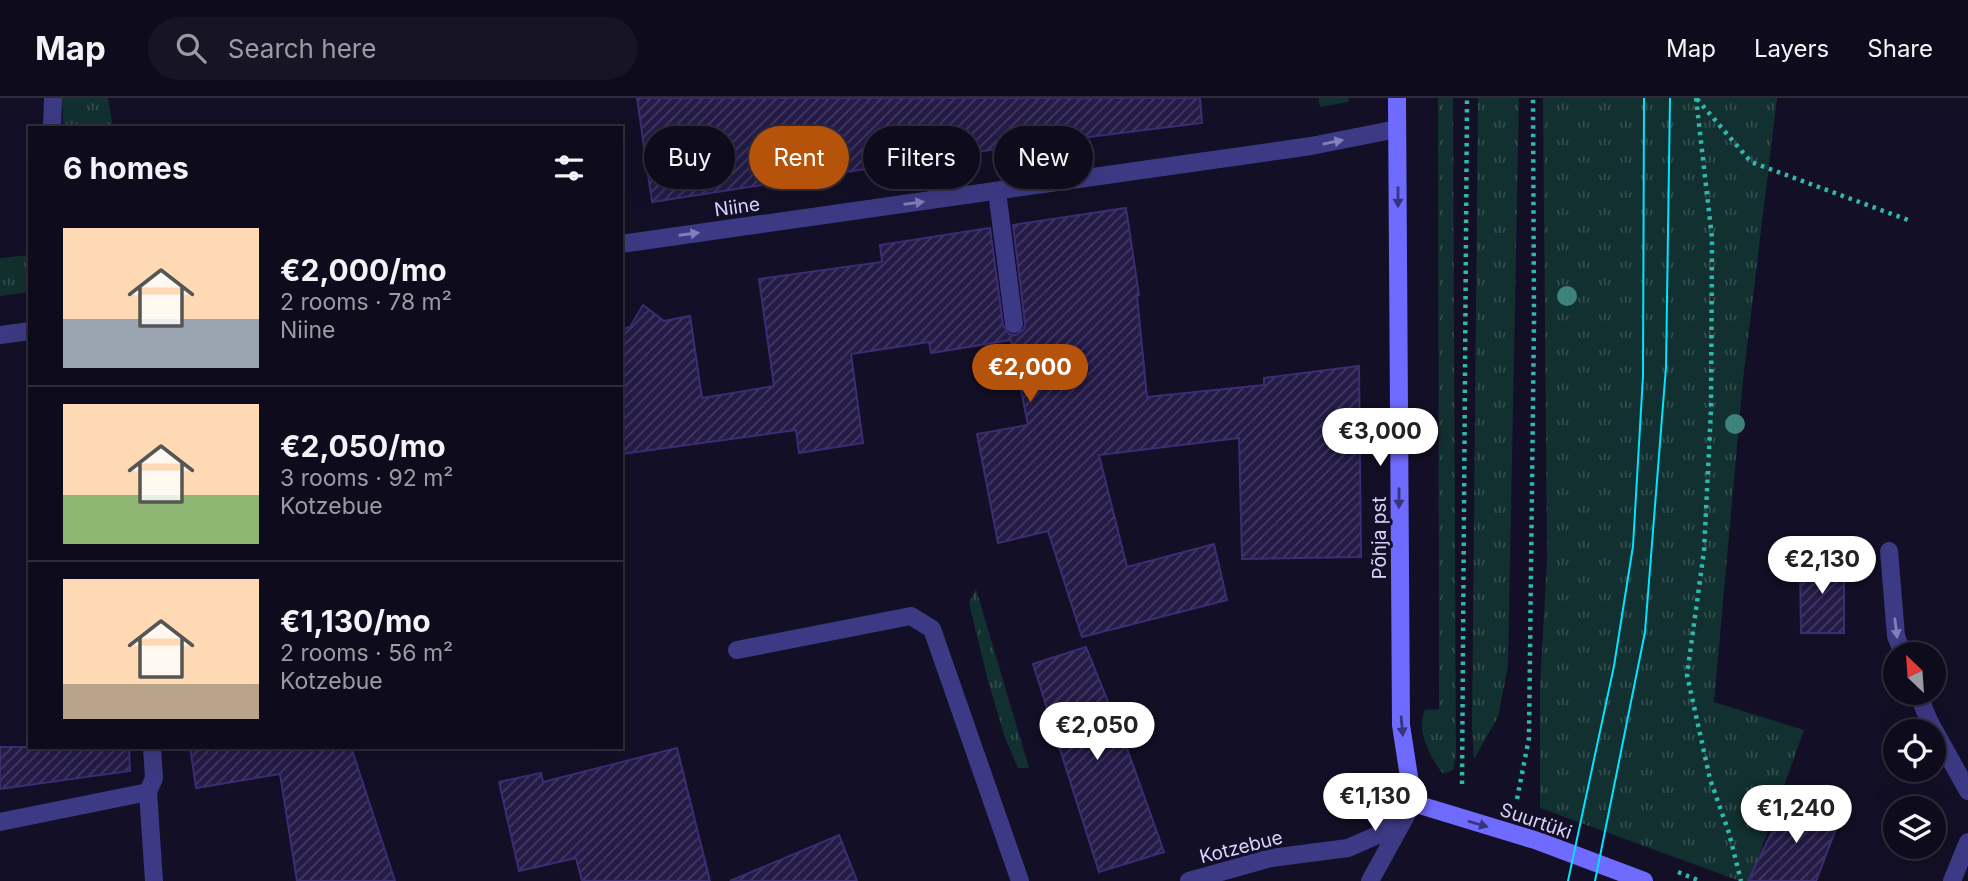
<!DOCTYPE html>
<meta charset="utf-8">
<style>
:root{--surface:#0e0b1c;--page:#171425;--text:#f1f3f6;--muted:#9b9ba3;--line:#2e2b3b;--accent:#b45309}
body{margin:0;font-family:Inter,sans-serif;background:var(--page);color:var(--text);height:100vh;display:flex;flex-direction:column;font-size:26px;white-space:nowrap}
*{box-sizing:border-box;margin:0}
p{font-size:23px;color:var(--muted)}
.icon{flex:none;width:38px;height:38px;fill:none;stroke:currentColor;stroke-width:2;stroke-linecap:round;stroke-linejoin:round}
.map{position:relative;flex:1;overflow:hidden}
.side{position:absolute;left:28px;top:28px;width:595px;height:623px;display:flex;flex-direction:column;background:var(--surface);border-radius:0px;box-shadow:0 7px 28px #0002,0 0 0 2px var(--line)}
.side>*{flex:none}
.guide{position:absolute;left:644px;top:28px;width:665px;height:63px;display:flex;gap:14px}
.needle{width:46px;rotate:335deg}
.tools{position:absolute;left:1883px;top:544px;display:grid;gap:14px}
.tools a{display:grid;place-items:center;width:63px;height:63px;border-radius:50%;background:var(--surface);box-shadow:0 7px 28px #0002,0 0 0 2px var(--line);font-size:35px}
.price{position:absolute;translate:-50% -60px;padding:0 16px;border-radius:24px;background:#fff;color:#222;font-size:23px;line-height:46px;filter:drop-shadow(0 2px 4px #0008)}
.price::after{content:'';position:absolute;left:50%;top:42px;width:21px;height:16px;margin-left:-10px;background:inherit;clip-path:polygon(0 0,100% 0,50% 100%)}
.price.selected{background:var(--accent);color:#fff}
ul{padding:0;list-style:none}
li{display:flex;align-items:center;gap:21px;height:175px;padding:0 35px}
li+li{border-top:2px solid var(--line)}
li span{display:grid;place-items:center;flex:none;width:196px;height:140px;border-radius:0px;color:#555}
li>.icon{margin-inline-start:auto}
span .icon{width:84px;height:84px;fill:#fffc;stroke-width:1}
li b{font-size:30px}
h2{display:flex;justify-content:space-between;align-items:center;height:84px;padding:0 35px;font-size:30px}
.pill{padding:0 24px;border-radius:32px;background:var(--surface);box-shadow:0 7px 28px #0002,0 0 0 2px var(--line);font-size:24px;line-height:63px}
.pill.selected{background:var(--accent);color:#fff}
header{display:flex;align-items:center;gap:42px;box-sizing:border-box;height:98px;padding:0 35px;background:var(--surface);border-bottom:2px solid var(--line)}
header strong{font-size:33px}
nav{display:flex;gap:38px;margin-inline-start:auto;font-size:24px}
.search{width:490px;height:63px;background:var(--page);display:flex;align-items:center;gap:18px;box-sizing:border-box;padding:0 24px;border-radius:38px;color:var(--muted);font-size:26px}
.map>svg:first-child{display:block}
.grass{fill:url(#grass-tufts)}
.building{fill:url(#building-hatch);stroke:#3b2d73;stroke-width:2}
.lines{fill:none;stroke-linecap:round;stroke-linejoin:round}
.path{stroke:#2fb8b0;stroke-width:4.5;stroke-dasharray:3.5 5;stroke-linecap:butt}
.service{stroke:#3d3a85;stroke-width:18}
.minor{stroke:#3d3a85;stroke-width:18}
.tertiary{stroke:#3d3a85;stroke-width:18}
.secondary{stroke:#6f6bff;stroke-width:18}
.tram{stroke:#00e5ff;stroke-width:2}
.tree{fill:#3d827b}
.oneway{fill:#837fbc}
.oneway2{fill:#38347d}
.labels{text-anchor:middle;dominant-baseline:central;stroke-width:6;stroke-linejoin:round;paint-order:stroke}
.street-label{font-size:19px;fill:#d9d4ff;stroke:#130f26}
</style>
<header>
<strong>Map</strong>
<div class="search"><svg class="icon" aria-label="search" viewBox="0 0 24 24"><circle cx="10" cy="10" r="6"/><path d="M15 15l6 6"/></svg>Search here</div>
<nav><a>Map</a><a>Layers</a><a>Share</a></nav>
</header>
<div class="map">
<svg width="1968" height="783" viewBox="0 0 1968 783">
<defs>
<pattern id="grass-tufts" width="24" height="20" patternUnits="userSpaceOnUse" patternTransform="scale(1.75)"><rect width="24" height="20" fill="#12302f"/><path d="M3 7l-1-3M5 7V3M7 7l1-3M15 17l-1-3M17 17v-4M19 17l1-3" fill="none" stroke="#344d4e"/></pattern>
<pattern id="building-hatch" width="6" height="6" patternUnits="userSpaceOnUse" patternTransform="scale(1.75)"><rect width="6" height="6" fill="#241b47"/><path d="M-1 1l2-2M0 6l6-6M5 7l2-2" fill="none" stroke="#433b63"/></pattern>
</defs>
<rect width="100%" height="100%" fill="#130f26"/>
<g class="grass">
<path d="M62,0H108L113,30H63Z"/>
<path d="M1318,0H1349L1348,4L1320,9Z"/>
<path d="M1438,0H1453L1456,659L1453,672L1443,676C1431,660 1415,632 1425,612L1439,611Z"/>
<path d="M1478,0H1519L1508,568L1498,619L1474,661L1472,629Z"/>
<path d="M1543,0H1777L1743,282L1714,604L1804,632L1750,783H1740L1540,710V589L1547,461Z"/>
<path d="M30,157V194L0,198V160Z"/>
<path d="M976,491L1029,670H1018L1004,637L987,579L969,505Z"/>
</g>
<g class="building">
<path d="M637,0H1200L1202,25L1016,48L652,104Z"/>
<path d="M1126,110L1139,197L1137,198L1147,299L1264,287V280L1359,268L1361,459L1242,461L1239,340L1099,357L1127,469L1214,446L1227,502L1082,539L1048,433L998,445L977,336L1028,327L1011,242L931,255L929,244L851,256L863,345L799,355L796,332L621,356V231L630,229L643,207L664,223L690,218L702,300L774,288L759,181L882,164L880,147L990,130L1003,227L1009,236L1016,237L1024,231L1025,225L1013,127Z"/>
<path d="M1800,462H1844V535H1801Z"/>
<path d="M1086,549L1129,656L1164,754L1099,774L1033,566Z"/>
<path d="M0,649H129L130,673L0,691Z"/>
<path d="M190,649H351L395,783H297L280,676L196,690Z"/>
<path d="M677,650L710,783H582L576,760L519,773L499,684L541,675L543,684Z"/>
<path d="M1788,701L1840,720L1816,783H1748Z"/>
<path d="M839,737L857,783H730Z"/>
</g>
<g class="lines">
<g class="path">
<path d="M1696,0L1712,140L1711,312L1704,453L1687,577L1710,681L1729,735L1741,783"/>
<path d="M1697,1L1751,64L1908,122"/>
<path d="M1462,686L1467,0"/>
<path d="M1517,701L1529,640L1534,222L1533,0"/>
<path d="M1678,774L1700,783"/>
</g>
<g class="service">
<path d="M997,93L1014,226"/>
<path d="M1889,453L1896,538L1903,556"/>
<path d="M737,552L911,518L932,531L1020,783"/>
<path d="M1918,595L1929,623L1968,693"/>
<path d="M148,694L154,680L152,649"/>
<path d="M0,724L148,694L154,783"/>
<path d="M1952,783L1968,744"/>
</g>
<g class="minor">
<path d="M52,30L53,0"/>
<path d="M1189,783L1271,760L1348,750L1380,736L1408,710"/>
</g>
<g class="tertiary">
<path d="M621,146L1311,48L1397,31"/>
<path d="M0,237L30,233"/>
<path d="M1370,783L1413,705"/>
</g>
<path class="secondary" d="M1397,0L1401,627L1413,705L1538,743L1644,783"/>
<g class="tram">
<path d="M1568,783L1614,568L1633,448L1643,278L1644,0"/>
<path d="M1595,783L1645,534L1666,269L1670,0"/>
</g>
</g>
<g class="tree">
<circle cx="1567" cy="198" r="10"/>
<circle cx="1735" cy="326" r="10"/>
</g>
<defs><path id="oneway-solid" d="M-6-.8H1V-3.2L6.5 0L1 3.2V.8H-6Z" transform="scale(1.75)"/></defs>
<g class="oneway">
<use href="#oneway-solid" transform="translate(1333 44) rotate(-11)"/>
<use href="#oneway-solid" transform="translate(914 105) rotate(-8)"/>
<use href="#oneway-solid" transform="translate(689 136) rotate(-8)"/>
<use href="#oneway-solid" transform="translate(1896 530) rotate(83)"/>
</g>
<g class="oneway2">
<use href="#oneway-solid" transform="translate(1398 99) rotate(90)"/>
<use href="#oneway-solid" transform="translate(1399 400) rotate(90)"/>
<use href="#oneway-solid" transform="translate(1402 628) rotate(85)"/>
<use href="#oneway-solid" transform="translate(1478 726) rotate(16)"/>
</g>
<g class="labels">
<g class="street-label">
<text transform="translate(737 109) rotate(-8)">Niine</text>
<text transform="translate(1379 440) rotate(-90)">Põhja pst</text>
<text transform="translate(1536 723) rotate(19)">Suurtüki</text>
<text transform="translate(1241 749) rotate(-14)">Kotzebue</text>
</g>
</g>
</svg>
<div class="tools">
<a><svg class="needle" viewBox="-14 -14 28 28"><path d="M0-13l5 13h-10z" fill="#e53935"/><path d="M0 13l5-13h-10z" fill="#9b9ba3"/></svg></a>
<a><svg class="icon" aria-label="locate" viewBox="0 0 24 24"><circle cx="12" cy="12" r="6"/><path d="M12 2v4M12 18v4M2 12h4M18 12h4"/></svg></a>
<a><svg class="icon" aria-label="layers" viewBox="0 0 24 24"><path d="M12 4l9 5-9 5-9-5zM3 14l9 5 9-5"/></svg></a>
</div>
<b class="price selected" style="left:1030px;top:306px">€2,000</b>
<b class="price" style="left:1380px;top:370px">€3,000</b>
<b class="price" style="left:1822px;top:498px">€2,130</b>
<b class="price" style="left:1097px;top:664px">€2,050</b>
<b class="price" style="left:1375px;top:735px">€1,130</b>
<b class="price" style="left:1796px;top:747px">€1,240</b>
<div class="guide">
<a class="pill">Buy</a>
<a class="pill selected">Rent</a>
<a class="pill">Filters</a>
<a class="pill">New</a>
</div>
<section class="side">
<h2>6 homes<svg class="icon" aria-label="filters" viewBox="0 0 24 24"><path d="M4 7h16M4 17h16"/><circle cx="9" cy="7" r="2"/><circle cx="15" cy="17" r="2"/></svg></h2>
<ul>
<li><span style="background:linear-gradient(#ffd9b3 65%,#9aa5b1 0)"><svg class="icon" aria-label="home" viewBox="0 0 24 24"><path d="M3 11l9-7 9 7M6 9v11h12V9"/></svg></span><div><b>€2,000/mo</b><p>2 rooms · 78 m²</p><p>Niine</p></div></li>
<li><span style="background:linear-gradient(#ffd9b3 65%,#8fb573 0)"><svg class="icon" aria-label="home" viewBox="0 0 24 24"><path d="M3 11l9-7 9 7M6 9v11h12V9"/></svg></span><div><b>€2,050/mo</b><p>3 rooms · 92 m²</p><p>Kotzebue</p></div></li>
<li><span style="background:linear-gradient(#ffd9b3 75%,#b9a48a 0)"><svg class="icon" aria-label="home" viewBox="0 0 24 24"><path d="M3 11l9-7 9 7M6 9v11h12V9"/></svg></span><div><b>€1,130/mo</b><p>2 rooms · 56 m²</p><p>Kotzebue</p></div></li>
</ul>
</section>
</div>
